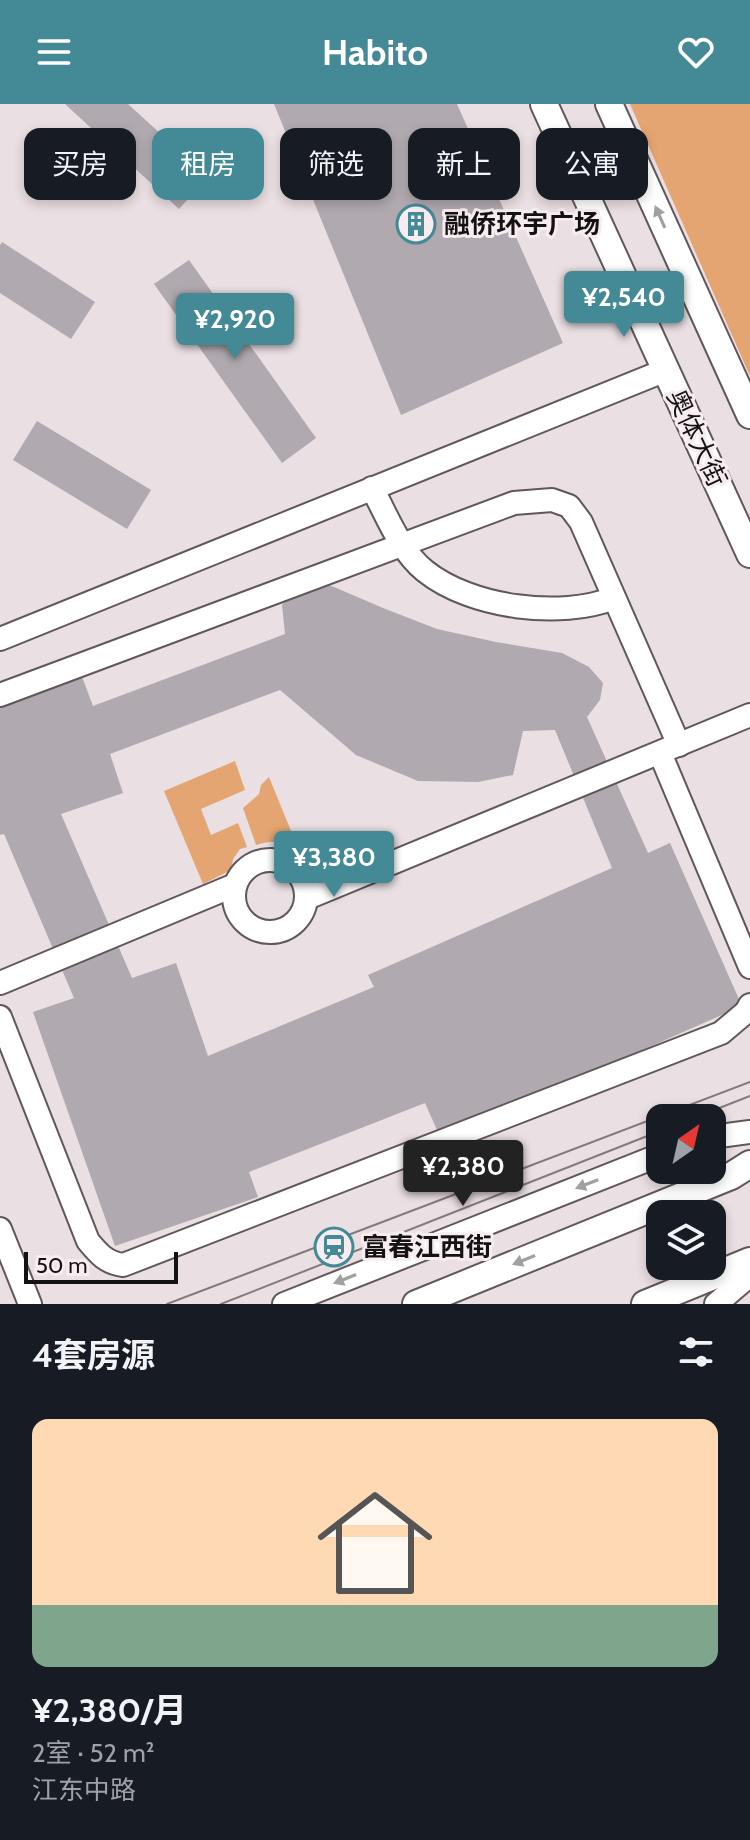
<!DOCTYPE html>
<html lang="zh">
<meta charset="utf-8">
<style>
:root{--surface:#171b24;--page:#242831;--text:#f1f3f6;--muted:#9ea1a6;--accent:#448996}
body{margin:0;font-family:Cabin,"Noto Sans SC",sans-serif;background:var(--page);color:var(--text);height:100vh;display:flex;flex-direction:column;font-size:30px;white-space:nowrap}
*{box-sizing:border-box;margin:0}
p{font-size:26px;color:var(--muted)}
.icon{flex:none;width:44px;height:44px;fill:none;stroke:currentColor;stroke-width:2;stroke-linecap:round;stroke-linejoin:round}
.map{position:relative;height:1200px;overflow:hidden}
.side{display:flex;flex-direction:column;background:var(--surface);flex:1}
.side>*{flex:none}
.banner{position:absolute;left:24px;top:24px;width:702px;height:72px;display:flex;gap:16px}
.needle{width:52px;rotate:34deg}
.fabs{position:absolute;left:646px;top:1000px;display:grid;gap:16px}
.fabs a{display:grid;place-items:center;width:80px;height:80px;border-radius:16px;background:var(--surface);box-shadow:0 4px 12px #0003;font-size:40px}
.scale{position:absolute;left:24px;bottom:20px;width:154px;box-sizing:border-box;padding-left:8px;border:4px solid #151213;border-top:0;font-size:22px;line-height:28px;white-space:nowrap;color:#151213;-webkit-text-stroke:6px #f7ecef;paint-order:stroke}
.price{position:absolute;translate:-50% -68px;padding:0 18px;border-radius:8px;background:var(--accent);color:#fff;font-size:26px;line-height:52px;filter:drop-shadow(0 2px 4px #0008)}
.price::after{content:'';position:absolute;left:50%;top:48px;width:24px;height:18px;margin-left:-12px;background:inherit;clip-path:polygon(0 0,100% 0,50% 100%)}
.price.current{background:#222;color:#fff}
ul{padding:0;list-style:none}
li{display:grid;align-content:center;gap:16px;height:424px;padding:0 32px}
li span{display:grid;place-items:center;height:248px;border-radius:16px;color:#555}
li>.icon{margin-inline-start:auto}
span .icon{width:144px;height:144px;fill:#fffc;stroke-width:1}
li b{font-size:34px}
h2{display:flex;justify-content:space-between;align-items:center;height:96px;padding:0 32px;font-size:34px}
.tag{padding:0 28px;border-radius:16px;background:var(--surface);box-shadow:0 4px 12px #0003;font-size:28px;line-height:72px}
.tag.current{background:var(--accent);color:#fff}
header{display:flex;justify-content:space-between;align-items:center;height:104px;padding:0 32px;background:var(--accent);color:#fff;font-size:36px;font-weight:800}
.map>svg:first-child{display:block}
.green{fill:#e4a572}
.building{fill:#b0a9af;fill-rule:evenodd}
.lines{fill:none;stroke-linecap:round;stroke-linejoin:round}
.minor-casing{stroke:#61575a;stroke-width:26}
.major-casing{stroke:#61575a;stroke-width:30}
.minor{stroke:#fff;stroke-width:22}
.major{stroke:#fff;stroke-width:26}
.tram{stroke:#827b7d;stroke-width:2}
.oneway{fill:#a1a0a1}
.labels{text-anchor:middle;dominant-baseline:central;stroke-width:6;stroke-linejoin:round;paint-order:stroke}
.poi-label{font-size:26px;font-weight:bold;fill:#151213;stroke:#f7ecef;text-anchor:start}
.street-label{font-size:26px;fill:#151213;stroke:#f7ecef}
</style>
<header><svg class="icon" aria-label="menu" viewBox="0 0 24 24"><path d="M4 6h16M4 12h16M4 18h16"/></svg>Habito<svg class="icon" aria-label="heart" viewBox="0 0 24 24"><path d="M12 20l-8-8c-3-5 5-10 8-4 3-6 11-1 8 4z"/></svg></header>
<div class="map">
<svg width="750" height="1200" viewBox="0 0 750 1200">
<rect width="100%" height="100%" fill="#eadfe2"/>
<g class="green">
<path d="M630,0H750V272Z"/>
<path d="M235,657L245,686L201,705L211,731L238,719L247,743L240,745L233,755L231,766L203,780L164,687Z"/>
<path d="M269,673L300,749C282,737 277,735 256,741L243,704L259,690L261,681Z"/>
</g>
<g class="building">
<path d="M65,0H128L208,73L179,105Z"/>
<path d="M274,0H457L563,239L401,311Z"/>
<path d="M2,138L95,198L71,235L0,189V141Z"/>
<path d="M189,156L316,334L282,359L154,180Z"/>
<path d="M37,317L151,386L127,425L13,356Z"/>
<path d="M315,477L334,483L383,504L437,525L496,538L562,549L589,563L603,579L600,596L587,613L648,749L670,739L742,902L441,1035L425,999L249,1068L258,1093L115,1142L33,908L74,894L4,730L0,731V598L81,570L93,602L285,530L282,501L296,483ZM280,586L356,651L418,677L478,678L513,671L523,627L555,626L612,764L368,871L374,883L208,952L176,859L132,874L61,710L123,689L110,650Z"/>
</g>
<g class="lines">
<g class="minor-casing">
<g id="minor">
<path d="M372,384C387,412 400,447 425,467C471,504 561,515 614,494"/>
<path d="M0,535L666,266"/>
<path d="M0,591L514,399L552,396L569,402L581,418L679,641"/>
<path d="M660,649L750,863"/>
<circle cx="270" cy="792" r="36"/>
<path d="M307,794L750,611"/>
<path d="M0,879L235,781"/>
<path d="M0,913L88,1137C98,1149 106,1159 123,1161L721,929L746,908L750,901"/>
<path d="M712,1033L750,1028"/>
<path d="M0,1125L30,1200"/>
<path d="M284,1200L660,1051"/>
<path d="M716,1200L750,1171"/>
</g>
</g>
<g class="major-casing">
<g id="major">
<path d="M544,0L750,450"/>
<path d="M609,0L750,311"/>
<path d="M416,1200L731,1072L750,1060"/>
<path d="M645,1200L750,1157"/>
</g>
</g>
<use href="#minor" class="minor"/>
<use href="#major" class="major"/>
<g class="tram">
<path d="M694,1014L750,992"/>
<path d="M167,1200L750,978"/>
<path d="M221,1200L660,1027"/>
</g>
</g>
<defs><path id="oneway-solid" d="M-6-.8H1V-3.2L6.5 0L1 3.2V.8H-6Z" transform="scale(2)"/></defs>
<g class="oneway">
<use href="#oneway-solid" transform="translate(660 113) rotate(-114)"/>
<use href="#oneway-solid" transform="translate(587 1080) rotate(159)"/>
<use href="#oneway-solid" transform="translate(524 1156) rotate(158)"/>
<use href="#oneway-solid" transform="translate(345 1175) rotate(158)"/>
</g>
<defs>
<g id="building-ring" transform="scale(2)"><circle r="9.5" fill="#f7ecef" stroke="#448996" stroke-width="1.5"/><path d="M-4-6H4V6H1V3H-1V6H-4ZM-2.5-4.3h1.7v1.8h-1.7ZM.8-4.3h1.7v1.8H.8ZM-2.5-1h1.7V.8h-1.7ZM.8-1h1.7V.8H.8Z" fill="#448996"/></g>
<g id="station-ring" transform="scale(2)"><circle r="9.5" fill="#f7ecef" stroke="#448996" stroke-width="1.5"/><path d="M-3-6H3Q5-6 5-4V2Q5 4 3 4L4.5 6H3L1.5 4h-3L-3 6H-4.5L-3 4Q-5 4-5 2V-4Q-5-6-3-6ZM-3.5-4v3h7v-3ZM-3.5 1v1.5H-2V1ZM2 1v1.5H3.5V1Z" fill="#448996"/></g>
</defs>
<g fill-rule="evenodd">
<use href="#building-ring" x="416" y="120"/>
<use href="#station-ring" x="334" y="1143"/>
</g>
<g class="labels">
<g class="poi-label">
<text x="444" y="120">融侨环宇广场</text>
<text x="362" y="1143">富春江西街</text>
</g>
<g class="street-label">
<text transform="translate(697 334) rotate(65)">奥体大街</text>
</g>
</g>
</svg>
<div class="fabs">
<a><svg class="needle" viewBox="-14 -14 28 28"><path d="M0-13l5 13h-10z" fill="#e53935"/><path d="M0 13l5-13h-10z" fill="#9ea1a6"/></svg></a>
<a><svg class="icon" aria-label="layers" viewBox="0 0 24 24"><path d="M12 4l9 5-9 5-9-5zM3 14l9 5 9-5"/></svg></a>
</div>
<div class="scale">50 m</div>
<b class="price" style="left:624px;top:235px">¥2,540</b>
<b class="price" style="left:235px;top:257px">¥2,920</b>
<b class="price" style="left:334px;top:795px">¥3,380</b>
<b class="price current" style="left:463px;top:1104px">¥2,380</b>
<div class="banner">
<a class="tag">买房</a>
<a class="tag current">租房</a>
<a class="tag">筛选</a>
<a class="tag">新上</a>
<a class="tag">公寓</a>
</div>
</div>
<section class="side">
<h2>4套房源<svg class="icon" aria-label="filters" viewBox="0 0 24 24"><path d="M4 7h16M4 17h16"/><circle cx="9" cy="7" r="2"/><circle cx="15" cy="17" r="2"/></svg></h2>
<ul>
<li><span style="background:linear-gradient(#ffd9b3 75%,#7fa58c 0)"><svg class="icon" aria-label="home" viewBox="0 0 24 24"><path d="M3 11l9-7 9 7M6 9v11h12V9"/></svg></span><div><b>¥2,380/月</b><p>2室 · 52 m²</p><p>江东中路</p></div></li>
</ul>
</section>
